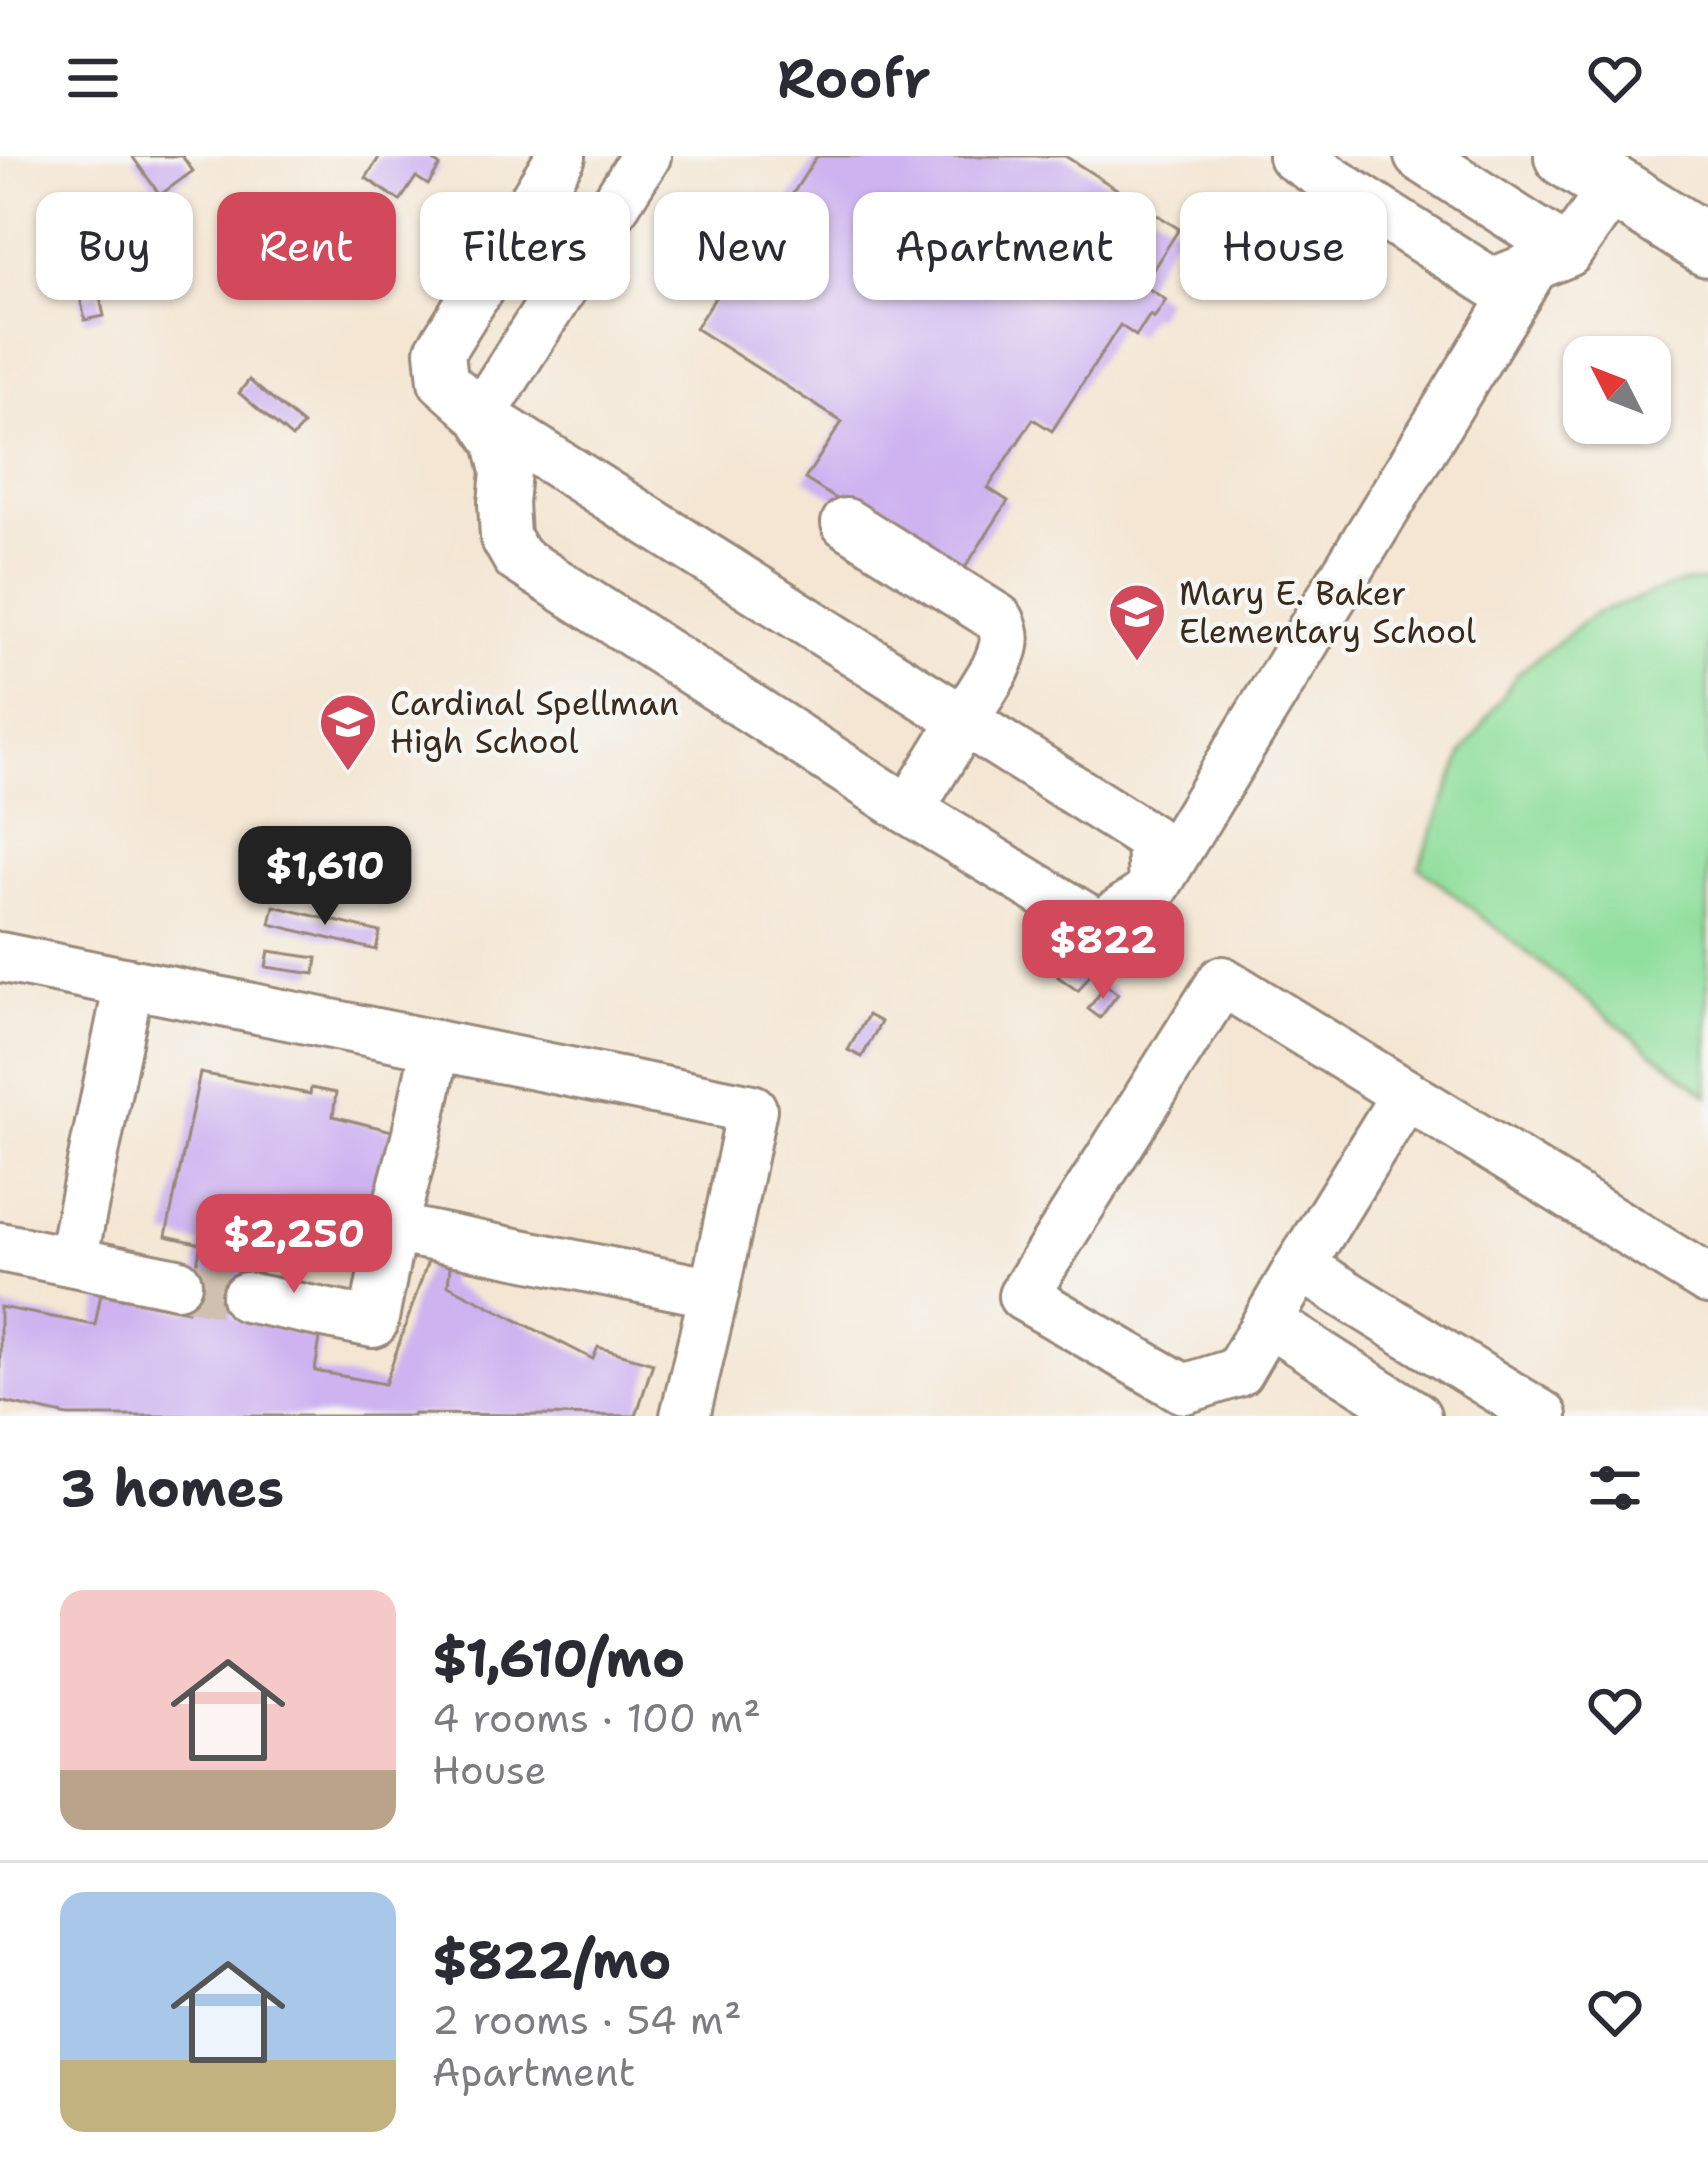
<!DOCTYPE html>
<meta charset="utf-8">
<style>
:root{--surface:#fff;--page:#f7f7f7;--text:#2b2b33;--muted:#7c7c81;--line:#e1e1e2;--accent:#d1495b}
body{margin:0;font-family:"Shantell Sans",sans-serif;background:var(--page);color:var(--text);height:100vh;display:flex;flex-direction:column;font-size:45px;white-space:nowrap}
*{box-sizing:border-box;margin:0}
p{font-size:39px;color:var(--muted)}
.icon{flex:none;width:66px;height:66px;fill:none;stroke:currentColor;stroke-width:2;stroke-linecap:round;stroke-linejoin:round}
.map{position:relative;height:1260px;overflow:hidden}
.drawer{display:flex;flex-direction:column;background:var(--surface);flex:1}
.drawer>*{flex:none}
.guide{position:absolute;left:36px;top:36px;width:1638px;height:108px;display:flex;gap:24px}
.needle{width:78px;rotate:312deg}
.tools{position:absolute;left:1563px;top:180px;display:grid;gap:24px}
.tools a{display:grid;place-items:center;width:108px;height:108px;border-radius:24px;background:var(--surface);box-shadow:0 3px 9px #0004;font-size:60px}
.price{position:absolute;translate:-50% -102px;padding:0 27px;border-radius:24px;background:var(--accent);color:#fff;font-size:39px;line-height:78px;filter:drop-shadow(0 3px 6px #0008)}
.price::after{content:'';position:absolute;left:50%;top:72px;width:36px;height:27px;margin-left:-18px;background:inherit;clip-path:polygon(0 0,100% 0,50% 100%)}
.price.active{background:#222;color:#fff}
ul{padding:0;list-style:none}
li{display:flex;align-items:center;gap:36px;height:300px;padding:0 60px}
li+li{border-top:3px solid var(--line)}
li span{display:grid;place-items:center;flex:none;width:336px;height:240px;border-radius:24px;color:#555}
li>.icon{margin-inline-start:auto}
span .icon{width:144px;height:144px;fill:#fffc;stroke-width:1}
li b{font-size:51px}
h2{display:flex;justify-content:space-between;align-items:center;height:144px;padding:0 60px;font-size:51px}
.pill{padding:0 42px;border-radius:24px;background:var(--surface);box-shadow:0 3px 9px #0004;font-size:42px;line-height:108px}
.pill.active{background:var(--accent);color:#fff}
header{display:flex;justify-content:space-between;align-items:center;height:156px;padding:0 60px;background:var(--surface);font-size:54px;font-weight:600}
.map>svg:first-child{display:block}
.green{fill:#91df9d;stroke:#66845e;stroke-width:3}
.building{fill:#ceb3f0}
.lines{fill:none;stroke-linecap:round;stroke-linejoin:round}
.minor-tunnel{stroke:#cfc0af;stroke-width:48;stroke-dasharray:48 24;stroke-linecap:butt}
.minor-casing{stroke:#988878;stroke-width:54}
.major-casing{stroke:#988878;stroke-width:66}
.minor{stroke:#fff;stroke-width:48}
.major{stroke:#fff;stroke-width:60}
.labels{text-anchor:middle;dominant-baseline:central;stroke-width:9;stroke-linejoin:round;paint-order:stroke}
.poi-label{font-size:33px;fill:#3b2a1e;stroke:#f6f6f2;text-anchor:start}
</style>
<header><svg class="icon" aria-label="menu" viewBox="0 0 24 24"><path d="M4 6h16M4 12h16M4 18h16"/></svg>Roofr<svg class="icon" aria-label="heart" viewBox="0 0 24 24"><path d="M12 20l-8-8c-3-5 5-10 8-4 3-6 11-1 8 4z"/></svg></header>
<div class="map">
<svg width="1708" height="1260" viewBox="0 0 1708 1260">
<rect width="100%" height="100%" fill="#f6f6f2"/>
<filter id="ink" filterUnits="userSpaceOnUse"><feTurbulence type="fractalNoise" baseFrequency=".00833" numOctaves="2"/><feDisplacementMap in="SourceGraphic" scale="24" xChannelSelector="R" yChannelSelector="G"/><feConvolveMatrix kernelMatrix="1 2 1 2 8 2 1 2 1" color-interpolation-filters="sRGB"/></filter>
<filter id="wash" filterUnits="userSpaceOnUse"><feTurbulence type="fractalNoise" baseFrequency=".004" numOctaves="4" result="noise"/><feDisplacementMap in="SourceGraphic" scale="48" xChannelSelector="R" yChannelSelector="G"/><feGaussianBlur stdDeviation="2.7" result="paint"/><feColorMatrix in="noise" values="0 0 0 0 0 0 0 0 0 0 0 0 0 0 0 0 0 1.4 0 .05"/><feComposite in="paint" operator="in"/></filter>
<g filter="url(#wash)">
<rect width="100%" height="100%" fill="#f4e6d3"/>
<path class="green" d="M1708,425V940L1419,711L1463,597L1518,517L1594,458L1684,426Z"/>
<g id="blocks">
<g class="building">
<path d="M132,0H182L193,15L160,39Z"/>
<path d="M380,0H431L430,2L440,10L428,29L416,21L400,45L366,22Z"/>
<path d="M817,0H1065L1179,73L1143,129L1166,144L1154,162L1150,159L1136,180L1120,169L1052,275L1033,263L988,332L1008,345L959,421L805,323L842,266L695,172L715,142L708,138L727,108L732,112L740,99L776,123L783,112L756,95Z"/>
<path d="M232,52L315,63L310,105L227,95Z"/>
<path d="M99,137L104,160L85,164L80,141Z"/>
<path d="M249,224L303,269L292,282L239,237Z"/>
<path d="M274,750L380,776L376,794L270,768Z"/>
<path d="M1080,791L1100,805L1078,835L1058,821Z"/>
<path d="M269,795L317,802L315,818L266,811Z"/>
<path d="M1106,829L1118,838L1100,862L1088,853Z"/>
<path d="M868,859L881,866L862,901L848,894Z"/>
<path d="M200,917L310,938L311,932L336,937L333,960L404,978L359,1114L295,1101L297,1087L280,1085L276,1102L246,1096L232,1161L320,1182L315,1215L385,1228L429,1102L450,1111L448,1129L593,1203L598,1191L653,1207L636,1260L413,1258V1260H68L0,1245V1151L95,1169L101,1138L187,1155L201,1088L166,1080Z"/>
</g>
</g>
</g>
<g filter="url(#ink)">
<use href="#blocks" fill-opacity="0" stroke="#988878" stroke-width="3"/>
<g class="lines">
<path class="minor-tunnel" d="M177,1127L246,1141"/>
<g class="minor-casing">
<g id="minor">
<path d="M1293,0L1492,127L1568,96L1614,31"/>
<path d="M1419,0L1568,96"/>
<path d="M481,259L499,286L506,315L503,347L505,381L517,402L909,654L1099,770L1153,734L1151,683L481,259L443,225L440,195L561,0"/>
<path d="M481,259L646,0"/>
<path d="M846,367L999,463C1010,482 1003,496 995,514L909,654"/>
<path d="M1153,734L1534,110"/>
<path d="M0,801L752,953L714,1137L392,1072L373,1167L246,1141"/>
<path d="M392,1072L416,982L436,889"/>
<path d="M0,1091L177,1127"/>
<path d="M72,1105L129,827"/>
<path d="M1300,1110L1406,938"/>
<path d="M1268,1166L1416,1260"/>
<path d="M685,1260L714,1137"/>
<path d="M1543,1260L1300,1110L1238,1216L1184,1233L1023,1140L1222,825L1708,1124"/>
</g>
</g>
<g class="major-casing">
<path id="major" d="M1565,0L1708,90"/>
</g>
<use href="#minor" class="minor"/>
<use href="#major" class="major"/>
</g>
</g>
<defs>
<g id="school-pin" transform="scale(3)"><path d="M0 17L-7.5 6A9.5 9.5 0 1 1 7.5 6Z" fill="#d1495b" stroke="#f6f6f2"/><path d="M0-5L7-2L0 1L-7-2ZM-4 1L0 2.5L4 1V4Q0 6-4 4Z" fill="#fff"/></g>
</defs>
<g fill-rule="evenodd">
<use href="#school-pin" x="1137" y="456"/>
<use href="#school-pin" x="348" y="566"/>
</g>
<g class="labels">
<g class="poi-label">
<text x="1179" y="437">Mary E. Baker<tspan x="1179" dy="38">Elementary School</tspan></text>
<text x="390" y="547">Cardinal Spellman<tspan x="390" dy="38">High School</tspan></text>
</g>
</g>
</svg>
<div class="tools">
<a><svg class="needle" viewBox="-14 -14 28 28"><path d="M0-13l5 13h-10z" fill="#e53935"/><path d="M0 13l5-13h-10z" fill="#7c7c81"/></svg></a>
</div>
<b class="price active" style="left:325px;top:772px">$1,610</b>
<b class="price" style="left:1103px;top:846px">$822</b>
<b class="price" style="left:294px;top:1140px">$2,250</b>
<div class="guide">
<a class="pill">Buy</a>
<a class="pill active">Rent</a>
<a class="pill">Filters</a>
<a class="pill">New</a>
<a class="pill">Apartment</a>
<a class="pill">House</a>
</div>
</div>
<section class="drawer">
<h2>3 homes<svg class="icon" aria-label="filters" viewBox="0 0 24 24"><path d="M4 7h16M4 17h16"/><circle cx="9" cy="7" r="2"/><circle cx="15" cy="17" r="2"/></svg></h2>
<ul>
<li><span style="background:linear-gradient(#f6c9c9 75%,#b9a48a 0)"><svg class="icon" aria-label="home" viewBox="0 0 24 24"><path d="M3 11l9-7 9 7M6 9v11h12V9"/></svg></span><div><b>$1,610/mo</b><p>4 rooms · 100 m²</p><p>House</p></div><svg class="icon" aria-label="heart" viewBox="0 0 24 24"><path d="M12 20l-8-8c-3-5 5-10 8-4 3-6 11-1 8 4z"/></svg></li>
<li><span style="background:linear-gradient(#a9c7e8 70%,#c2b280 0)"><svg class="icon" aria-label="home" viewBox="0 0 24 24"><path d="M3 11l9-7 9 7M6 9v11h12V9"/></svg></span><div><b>$822/mo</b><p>2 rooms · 54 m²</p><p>Apartment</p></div><svg class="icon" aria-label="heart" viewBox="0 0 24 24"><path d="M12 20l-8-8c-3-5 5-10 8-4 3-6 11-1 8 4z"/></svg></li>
</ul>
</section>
